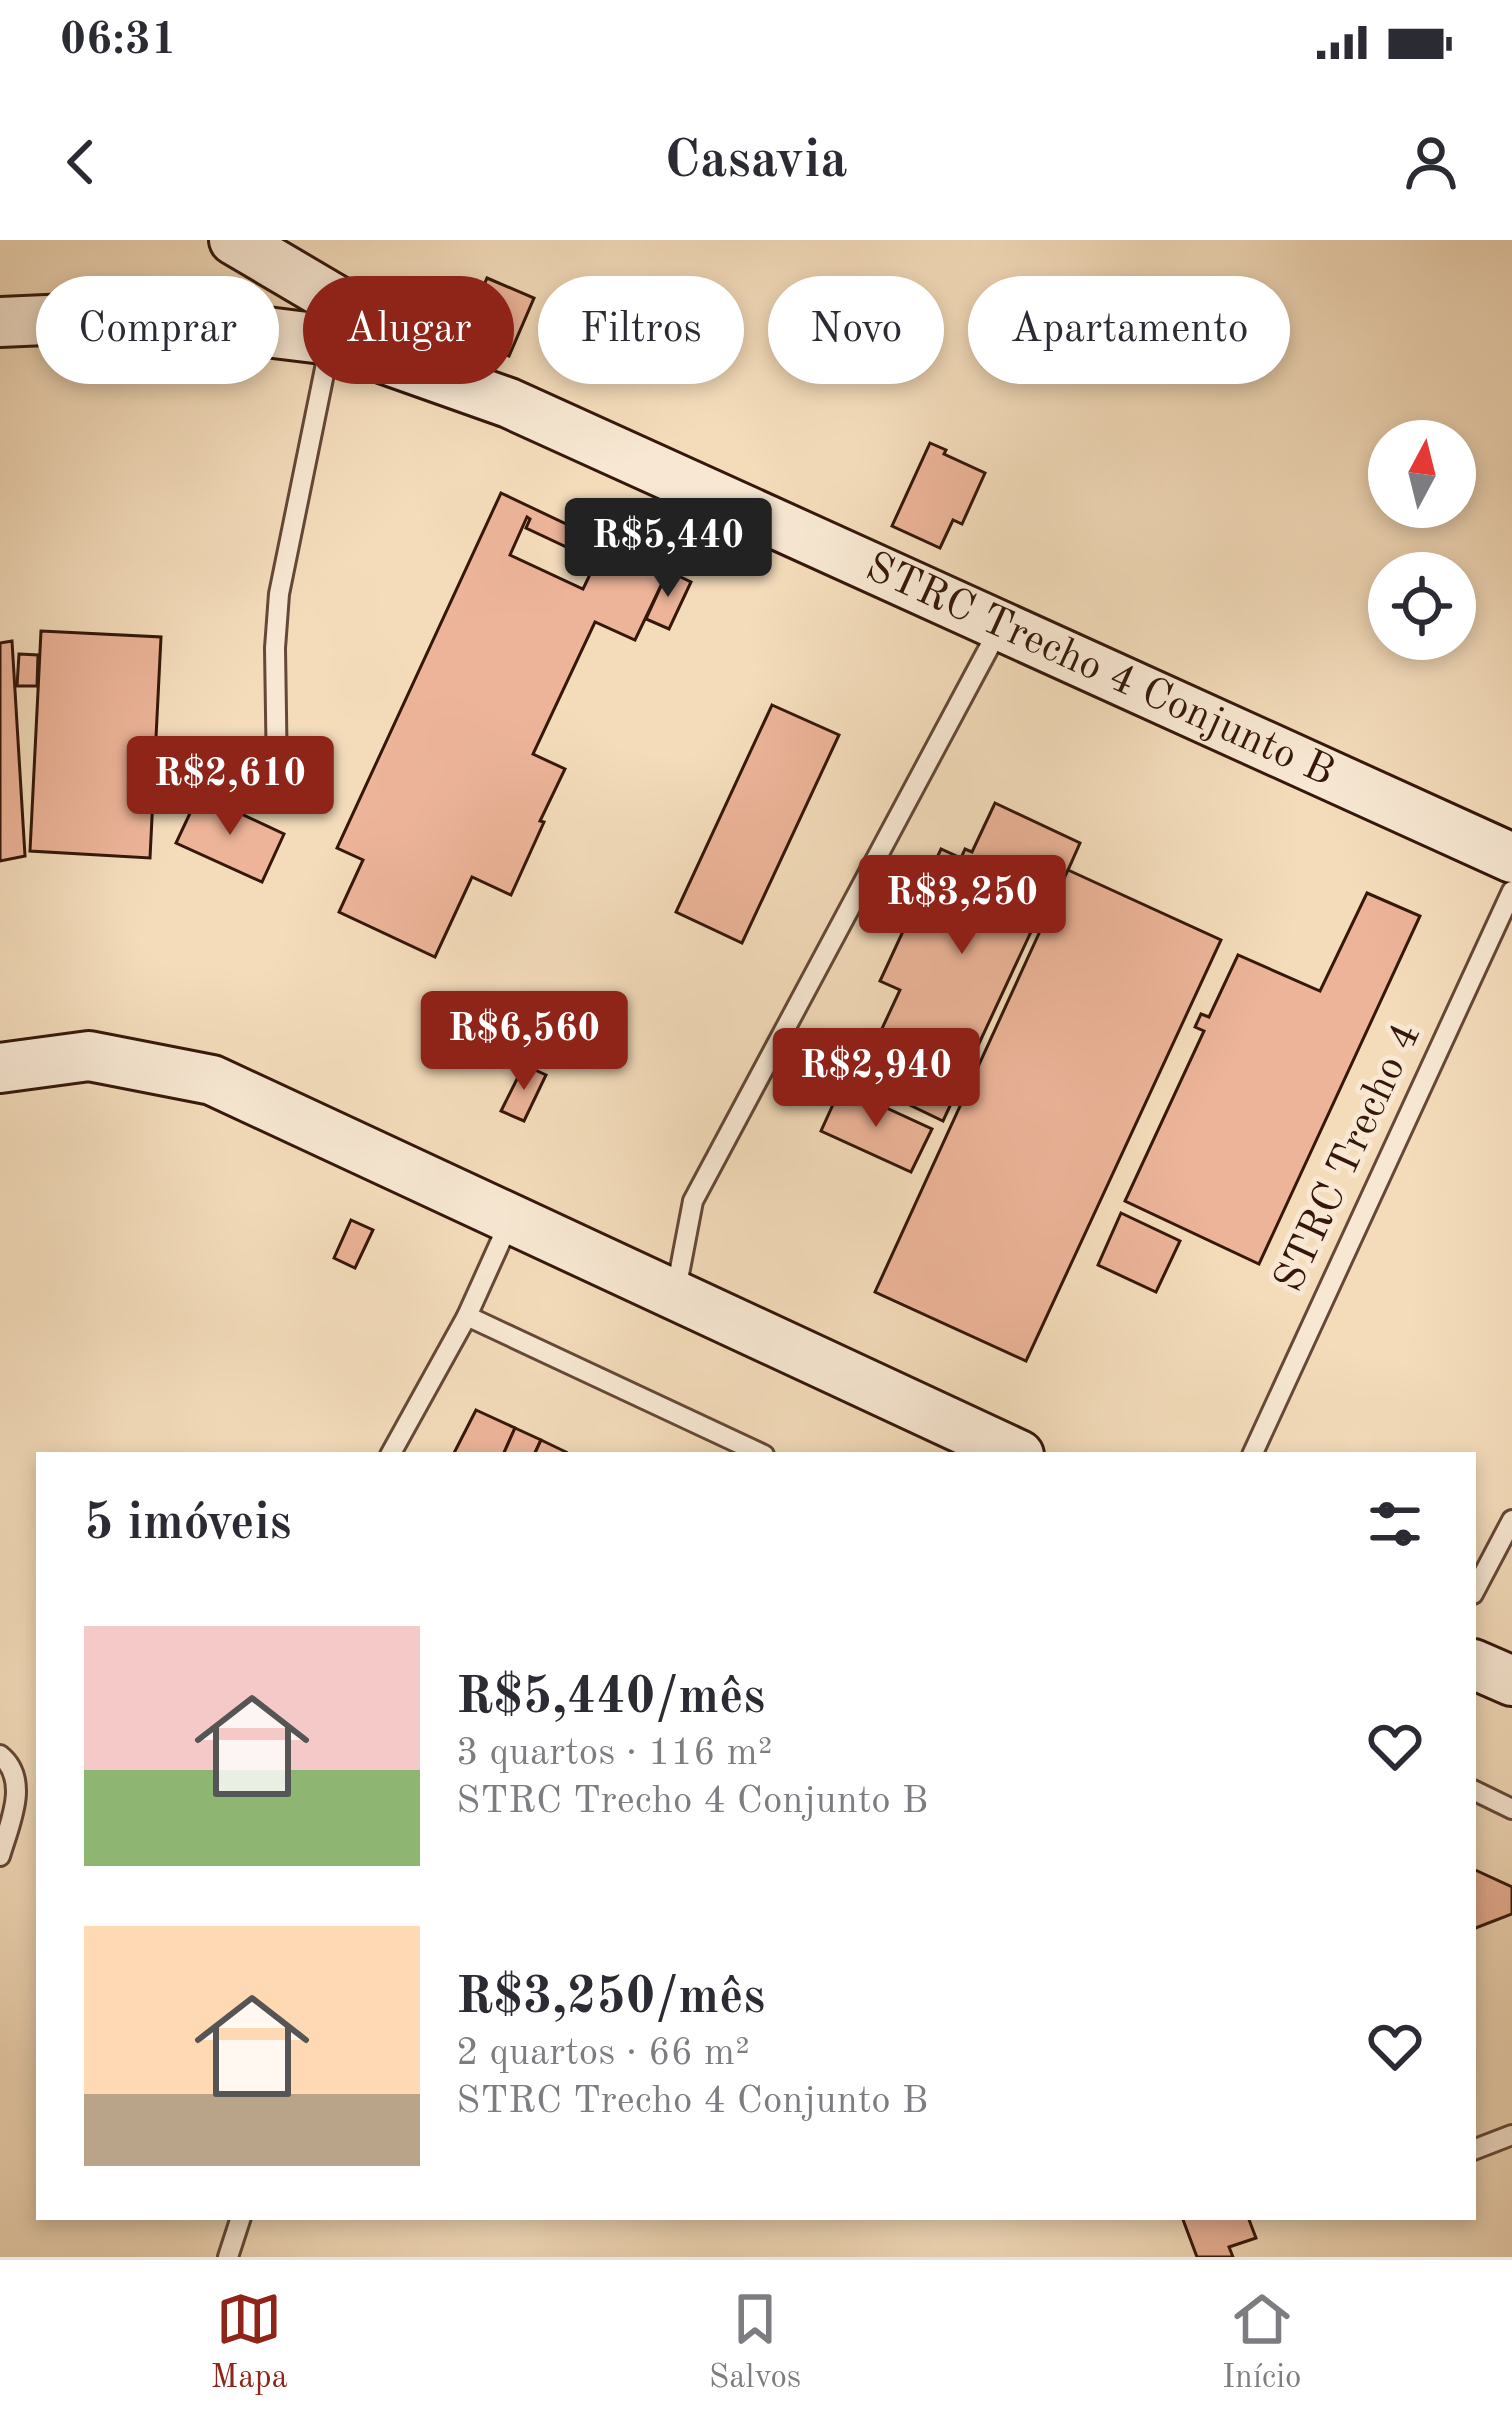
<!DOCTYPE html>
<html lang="pt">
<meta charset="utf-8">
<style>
:root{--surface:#fff;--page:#f2f2f3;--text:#2b2b33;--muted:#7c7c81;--line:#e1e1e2;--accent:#8f2418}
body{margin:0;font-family:"Old Standard TT",serif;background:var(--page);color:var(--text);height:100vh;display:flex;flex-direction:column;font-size:45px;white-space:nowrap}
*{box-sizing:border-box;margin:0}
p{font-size:39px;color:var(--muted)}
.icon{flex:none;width:66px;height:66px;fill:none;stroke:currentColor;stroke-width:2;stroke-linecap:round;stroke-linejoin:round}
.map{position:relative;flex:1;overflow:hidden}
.details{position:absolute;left:36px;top:1212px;width:1440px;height:768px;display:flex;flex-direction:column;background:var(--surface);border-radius:0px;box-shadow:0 6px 18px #0003}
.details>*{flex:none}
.top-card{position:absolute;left:36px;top:36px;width:1440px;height:108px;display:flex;gap:24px}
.needle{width:78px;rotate:7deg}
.fabs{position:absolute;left:1368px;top:180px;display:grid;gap:24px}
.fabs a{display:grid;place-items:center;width:108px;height:108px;border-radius:50%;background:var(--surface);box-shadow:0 6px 18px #0003;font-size:60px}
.price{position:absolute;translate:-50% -102px;padding:0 27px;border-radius:12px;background:var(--accent);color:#fff;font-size:39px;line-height:78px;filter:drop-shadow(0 3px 6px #0008)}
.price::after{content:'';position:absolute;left:50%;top:72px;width:36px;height:27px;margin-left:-18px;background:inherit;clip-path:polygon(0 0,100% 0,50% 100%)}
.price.on{background:#222;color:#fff}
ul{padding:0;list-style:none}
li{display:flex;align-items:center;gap:36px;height:300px;padding:0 48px}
li span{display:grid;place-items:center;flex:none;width:336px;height:240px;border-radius:0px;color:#555}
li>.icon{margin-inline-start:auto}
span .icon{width:144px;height:144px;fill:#fffc;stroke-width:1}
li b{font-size:51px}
h2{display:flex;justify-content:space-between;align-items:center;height:144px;padding:0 48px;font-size:51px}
.pill{padding:0 42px;border-radius:54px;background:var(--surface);box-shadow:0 6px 18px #0003;font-size:42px;line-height:108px}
.pill.on{background:var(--accent);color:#fff}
.status{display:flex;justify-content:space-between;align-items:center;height:84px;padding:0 60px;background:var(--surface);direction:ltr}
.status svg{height:33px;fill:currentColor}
header{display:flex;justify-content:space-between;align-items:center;height:156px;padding:0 48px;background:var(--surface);font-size:54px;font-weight:700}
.tabs{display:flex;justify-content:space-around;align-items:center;height:168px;border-top:3px solid var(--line);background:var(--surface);font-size:33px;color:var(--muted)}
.tabs a{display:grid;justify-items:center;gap:6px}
.tabs .on{color:var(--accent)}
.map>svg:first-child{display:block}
.building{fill:#edb499;stroke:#35170b;stroke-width:3}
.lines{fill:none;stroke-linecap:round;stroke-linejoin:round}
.lane-casing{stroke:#654837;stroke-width:24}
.secondary-casing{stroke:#35170b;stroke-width:54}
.lane{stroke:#f8e8d3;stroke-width:18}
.secondary{stroke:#f8e8d3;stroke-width:48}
.labels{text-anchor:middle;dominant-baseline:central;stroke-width:10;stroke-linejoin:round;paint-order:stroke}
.street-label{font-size:42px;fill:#35170b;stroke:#f8e8d3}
</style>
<div class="status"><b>06:31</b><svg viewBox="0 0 49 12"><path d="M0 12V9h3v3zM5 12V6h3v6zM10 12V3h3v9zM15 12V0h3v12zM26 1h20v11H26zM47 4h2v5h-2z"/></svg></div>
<header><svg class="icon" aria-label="back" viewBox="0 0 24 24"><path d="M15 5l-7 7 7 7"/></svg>Casavia<svg class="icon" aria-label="person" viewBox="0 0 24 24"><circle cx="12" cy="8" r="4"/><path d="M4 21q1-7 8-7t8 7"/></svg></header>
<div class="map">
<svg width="1512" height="2017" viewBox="0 0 1512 2017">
<rect width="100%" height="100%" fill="#f4dcbb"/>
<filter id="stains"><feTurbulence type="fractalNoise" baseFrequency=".00167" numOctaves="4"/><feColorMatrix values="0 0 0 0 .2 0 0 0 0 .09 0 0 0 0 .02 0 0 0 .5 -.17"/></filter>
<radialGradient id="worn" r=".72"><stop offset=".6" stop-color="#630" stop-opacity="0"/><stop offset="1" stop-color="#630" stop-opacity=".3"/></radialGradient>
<g class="building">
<path d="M487,38L534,58L509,116L462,96Z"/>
<path d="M930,203L946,210L944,214L985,233L962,284L953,280L940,308L892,286Z"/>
<path d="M501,253L585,293L577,312L526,288L530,279L527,277L510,315L583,349L597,320L591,317L599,299L668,331L635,400L595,382L533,514L565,529L540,581L544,582L511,655L472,637L435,717L339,672L363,620L337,608Z"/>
<path d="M668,331L691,342L669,389L646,379Z"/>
<path d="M41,391L161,397L150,618L30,611Z"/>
<path d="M12,401L25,616L0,621V403Z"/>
<path d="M19,414L38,415L37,446H17Z"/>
<path d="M772,465L839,495L742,703L676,672Z"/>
<path d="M199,554L284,594L262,642L176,603Z"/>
<path d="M995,563L1080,603L1056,657L1049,653L943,881L858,840L900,750L880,741L941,609L961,618L965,609L972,612Z"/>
<path d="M1068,630L1221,700L1026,1121L875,1052Z"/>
<path d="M1367,653L1420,676L1259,1024L1125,961L1204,791L1195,787L1201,774L1209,777L1238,715L1320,751Z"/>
<path d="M524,825L546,835L524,881L501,871Z"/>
<path d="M841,847L932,889L911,932L821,891Z"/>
<path d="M1121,973L1180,1001L1156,1052L1098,1025Z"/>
<path d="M351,980L373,990L355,1028L334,1018Z"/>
<path d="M476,1170L515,1188L503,1215H453Z"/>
<path d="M515,1188L541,1200L534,1215H503Z"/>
<path d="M541,1200L566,1212L564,1215H534Z"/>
<path d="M1473,1629L1512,1647V1674L1473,1689Z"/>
<path d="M1182,1977H1248L1256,1998L1229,2007L1233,2017H1197Z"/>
</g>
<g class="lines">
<g class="lane-casing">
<g id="lane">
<path d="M277,538L275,408L279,354L330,104"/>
<path d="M676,1050L693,961L999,389"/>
<path d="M467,1076L764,1215"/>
<path d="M390,1215L467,1076L509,983"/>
<path d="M1252,1215L1512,651"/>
<path d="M1473,1354L1512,1280"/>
<path d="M0,1515C31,1540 9,1585 0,1616"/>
<path d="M1473,1550L1512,1569"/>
<path d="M1473,1910L1512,1895"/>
<path d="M228,2017L241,1977"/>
</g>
</g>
<g class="secondary-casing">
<g id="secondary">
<path d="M234,0L417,108"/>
<path id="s1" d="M0,82L137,76L331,100L509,163L1512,618"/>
<path d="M0,828L89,816L212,840L1019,1215"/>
<path d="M1473,1424L1512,1441"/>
</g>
</g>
<use href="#lane" class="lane"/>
<use href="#secondary" class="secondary"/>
</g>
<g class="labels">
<g class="street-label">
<text stroke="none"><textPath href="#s1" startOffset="1170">STRC Trecho 4 Conjunto B</textPath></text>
<text transform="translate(1349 918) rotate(-65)">STRC Trecho 4</text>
</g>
</g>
<rect width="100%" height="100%" filter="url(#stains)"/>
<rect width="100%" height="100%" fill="url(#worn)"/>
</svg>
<div class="fabs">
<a><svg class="needle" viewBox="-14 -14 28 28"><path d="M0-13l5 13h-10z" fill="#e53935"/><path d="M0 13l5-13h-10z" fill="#7c7c81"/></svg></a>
<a><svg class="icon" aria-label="locate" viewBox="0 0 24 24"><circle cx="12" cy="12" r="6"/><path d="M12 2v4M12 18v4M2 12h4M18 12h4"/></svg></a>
</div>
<b class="price on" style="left:668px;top:360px">R$5,440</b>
<b class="price" style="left:230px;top:598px">R$2,610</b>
<b class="price" style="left:962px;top:717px">R$3,250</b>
<b class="price" style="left:524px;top:853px">R$6,560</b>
<b class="price" style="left:876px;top:890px">R$2,940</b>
<div class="top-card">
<a class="pill">Comprar</a>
<a class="pill on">Alugar</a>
<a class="pill">Filtros</a>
<a class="pill">Novo</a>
<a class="pill">Apartamento</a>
</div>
<section class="details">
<h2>5 imóveis<svg class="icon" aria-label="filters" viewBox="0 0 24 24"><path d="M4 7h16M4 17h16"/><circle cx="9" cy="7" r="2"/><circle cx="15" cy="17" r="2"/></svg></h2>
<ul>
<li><span style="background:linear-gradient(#f6c9c9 60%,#8fb573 0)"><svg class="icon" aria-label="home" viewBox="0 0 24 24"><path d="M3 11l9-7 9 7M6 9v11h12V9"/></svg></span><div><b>R$5,440/mês</b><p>3 quartos · 116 m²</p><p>STRC Trecho 4 Conjunto B</p></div><svg class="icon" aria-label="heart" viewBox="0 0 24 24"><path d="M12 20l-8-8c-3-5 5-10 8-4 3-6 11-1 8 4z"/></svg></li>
<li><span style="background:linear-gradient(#ffd9b3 70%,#b9a48a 0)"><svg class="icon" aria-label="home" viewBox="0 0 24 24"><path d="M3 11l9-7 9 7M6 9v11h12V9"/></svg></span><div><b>R$3,250/mês</b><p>2 quartos · 66 m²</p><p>STRC Trecho 4 Conjunto B</p></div><svg class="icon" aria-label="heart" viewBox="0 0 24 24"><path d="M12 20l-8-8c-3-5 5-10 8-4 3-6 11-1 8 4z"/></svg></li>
</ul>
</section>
</div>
<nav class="tabs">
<a class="on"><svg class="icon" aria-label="map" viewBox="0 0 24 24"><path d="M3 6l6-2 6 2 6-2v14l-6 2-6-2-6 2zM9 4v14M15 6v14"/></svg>Mapa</a>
<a><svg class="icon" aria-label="saved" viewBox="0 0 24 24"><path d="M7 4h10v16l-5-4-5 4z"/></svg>Salvos</a>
<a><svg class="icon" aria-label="home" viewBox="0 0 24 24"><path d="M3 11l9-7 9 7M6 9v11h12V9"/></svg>Início</a>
</nav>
